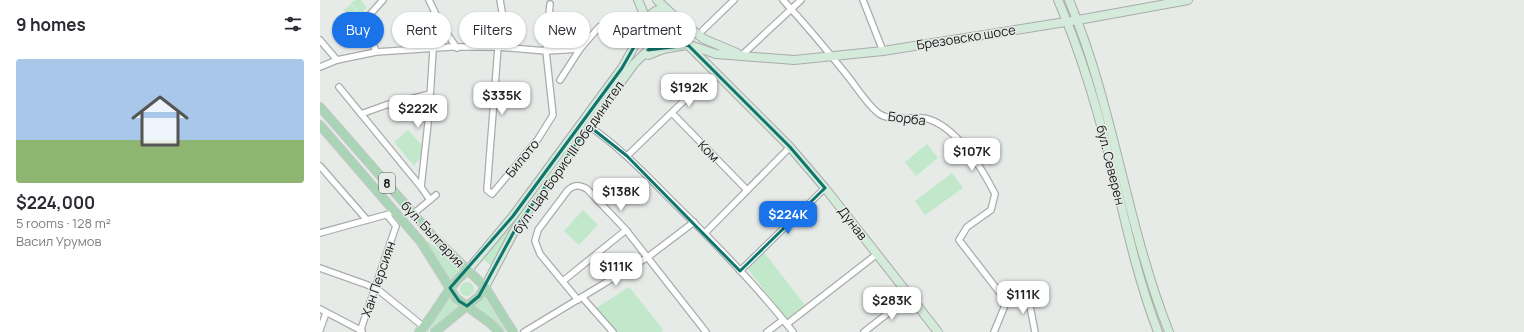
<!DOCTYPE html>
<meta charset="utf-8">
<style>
:root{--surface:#fff;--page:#f7f7f7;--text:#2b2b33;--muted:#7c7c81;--line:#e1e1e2;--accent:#1a73e8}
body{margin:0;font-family:Manrope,sans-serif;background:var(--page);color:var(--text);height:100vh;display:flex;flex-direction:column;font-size:15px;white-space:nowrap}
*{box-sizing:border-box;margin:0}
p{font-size:13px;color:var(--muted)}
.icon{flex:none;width:22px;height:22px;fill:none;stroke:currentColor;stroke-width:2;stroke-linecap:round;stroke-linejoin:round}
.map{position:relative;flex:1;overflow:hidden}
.details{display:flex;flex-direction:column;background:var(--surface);width:320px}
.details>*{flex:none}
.top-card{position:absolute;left:12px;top:12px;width:380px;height:36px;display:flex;gap:8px}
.price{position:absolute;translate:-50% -34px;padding:0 9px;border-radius:8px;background:#fff;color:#222;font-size:13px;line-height:26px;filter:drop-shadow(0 1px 2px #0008)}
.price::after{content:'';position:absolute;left:50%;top:24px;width:12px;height:9px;margin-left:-6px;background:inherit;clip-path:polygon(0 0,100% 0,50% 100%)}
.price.on{background:var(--accent);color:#fff}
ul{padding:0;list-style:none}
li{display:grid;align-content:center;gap:8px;height:212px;padding:0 16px}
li+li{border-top:1px solid var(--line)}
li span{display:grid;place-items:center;height:124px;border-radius:4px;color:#555}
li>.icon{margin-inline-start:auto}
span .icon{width:72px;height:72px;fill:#fffc;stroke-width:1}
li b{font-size:17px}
h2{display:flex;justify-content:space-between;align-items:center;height:48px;padding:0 16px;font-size:17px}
.pill{padding:0 14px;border-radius:18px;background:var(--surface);box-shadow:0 1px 3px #0004;font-size:14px;line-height:36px}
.pill.on{background:var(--accent);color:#fff}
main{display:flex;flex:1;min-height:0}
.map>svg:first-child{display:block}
.green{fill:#c1e8ca}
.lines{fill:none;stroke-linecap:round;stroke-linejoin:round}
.street-casing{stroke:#a9acaa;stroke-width:8}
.secondary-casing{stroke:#a9acaa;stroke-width:10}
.primary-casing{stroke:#c7c7c7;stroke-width:10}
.street{stroke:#fff;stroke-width:5.5}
.secondary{stroke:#d4eada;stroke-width:8}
.primary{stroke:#a9d4b5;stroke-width:8}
.marked{fill:none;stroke:#0f766e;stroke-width:3;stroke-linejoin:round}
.labels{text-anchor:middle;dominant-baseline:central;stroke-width:3;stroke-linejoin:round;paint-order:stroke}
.shield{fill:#e7ebe8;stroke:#545654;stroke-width:1}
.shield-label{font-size:12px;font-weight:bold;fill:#151615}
.street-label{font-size:13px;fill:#151615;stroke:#e7ebe8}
</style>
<main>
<section class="details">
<h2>9 homes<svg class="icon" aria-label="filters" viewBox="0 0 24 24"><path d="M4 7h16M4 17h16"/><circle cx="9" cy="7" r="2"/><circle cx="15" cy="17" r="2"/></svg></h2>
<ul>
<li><span style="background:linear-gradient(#a9c7e8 65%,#8fb573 0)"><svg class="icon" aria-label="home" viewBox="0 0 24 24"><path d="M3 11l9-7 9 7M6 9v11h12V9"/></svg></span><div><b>$224,000</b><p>5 rooms · 128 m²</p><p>Васил Урумов</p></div></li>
</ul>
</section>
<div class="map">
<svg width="1204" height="332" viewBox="0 0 1204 332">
<rect width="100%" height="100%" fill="#e7ebe8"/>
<g class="green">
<path d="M35,0H41L47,8L40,14L31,3Z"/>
<path d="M31,4L40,15L33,21L24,10Z"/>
<path d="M88,130L102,145L101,157L94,166L74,142Z"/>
<path d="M607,144L618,158L596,176L585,162Z"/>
<path d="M632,173L643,188L605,215L595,201Z"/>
<path d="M263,210L278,225L259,245L244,231Z"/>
<path d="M195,222L171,266L163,259Z"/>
<path d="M108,241L141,269L130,280L106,242Z"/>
<path d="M443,251L485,305L467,319L427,268Z"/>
<circle cx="147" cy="289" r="7"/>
<path d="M309,287L343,329L342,332H296L276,308Z"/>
<path d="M129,297L140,308L108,332H105Z"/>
<path d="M165,297L186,331L184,332L174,320L154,307Z"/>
</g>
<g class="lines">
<g class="street-casing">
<g id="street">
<path d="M109,0L121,25L137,48"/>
<path d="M180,0L184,23L185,47"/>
<path d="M463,0C485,24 506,49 526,74C536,86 545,102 557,112C569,123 590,116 604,118C635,124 662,168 675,194L671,210L647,227L639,240L683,297L686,303L674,332"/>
<path d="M543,0L563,51"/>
<path d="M383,30L414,0"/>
<path d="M0,40L17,60"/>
<path d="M178,47L167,190L172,194L218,139L233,115L226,51L230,4"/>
<path d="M56,52L45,20L63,0"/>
<path d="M422,55L481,0"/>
<path d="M0,67L17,60L56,52L131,47H178L226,51L260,49L279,27"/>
<path d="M240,80L260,49"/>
<path d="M19,87L101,187"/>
<path d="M352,113L427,190"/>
<path d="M41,114L66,105L110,94"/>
<path d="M269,126C301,148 327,176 355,204C396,244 437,286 473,332"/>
<path d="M307,156L374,91"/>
<path d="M0,166L47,220"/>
<path d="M110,200L101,187L109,114L113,50"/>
<path d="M93,214L116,195"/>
<path d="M0,233L69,214"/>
<path d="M385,233L470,147"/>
<path d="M0,268L56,288L104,327"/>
<path d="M420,271L505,188"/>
<path d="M243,281L306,230"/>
<path d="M262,297L293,332"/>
<path d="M258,300L220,254L215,241L218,230L248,190C255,184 260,185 267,189L306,230L386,332"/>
<path d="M686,303L702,302L710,306L715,332"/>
<path d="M0,309L42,331"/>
<path d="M467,324L557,254"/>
<path d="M0,330L6,313"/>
<path d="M40,332L76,226L67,215"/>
<path d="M204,332L328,257L374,222"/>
<path d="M447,332L463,320"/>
<path d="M544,332L590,296"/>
</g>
</g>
<g class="secondary-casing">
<g id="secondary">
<path d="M318,0L327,21"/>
<path d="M337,0L355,17L353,30L345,38L337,35L327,24C329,13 336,9 346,9"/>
<path d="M738,0C762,55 778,112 793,171C806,225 818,280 838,332"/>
<path d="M749,0C794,107 806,224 849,332"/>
<path d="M355,17L384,39L417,53"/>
<path d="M347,37L396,54L474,60L563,51L758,20L868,0"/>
<path d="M370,47L470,147L505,188L618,332"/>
<path d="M328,55L343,49L367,45"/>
<path d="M148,270L193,216L302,68L327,24"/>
<path d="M165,287L197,226L314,64L329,49L345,38"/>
</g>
</g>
<g class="primary-casing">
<g id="primary">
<path d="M0,107L112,235L165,287L193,332"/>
<path d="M0,125L101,242L136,298L171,324L179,332"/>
<path d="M99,332C117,313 126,287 148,270"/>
<path d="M115,332L159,296L165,287"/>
</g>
</g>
<use href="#street" class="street"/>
<use href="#secondary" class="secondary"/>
<use href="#primary" class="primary"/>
</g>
<path class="marked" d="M327,24L345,38L328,50L368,45L470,147L505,188L420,271L307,156L269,126L197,226L159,296L147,306L139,301L130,288L193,216L302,68Z"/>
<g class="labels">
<rect class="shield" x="59" y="173" width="16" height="20" rx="3"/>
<g class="shield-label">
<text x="67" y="183">8</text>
</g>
<g class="street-label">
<text transform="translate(646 37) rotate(-9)">Брезовско шосе</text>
<text transform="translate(587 118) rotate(7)">Борба</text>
<text transform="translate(389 151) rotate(46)">Ком</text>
<text transform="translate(248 157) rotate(-55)">бул. Цар Борис III Обединител</text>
<text transform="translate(202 158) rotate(-51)">Билото</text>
<text transform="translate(791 165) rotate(76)">бул. Северен</text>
<text transform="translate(533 223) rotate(52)">Дунав</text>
<text transform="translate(113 234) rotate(47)">бул. България</text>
<text transform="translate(58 279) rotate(-71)">Хан Персиян</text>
</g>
</g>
</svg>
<b class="price" style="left:369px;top:108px">$192K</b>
<b class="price" style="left:182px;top:116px">$335K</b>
<b class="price" style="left:98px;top:129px">$222K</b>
<b class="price" style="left:652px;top:172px">$107K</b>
<b class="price" style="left:301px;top:212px">$138K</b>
<b class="price on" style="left:468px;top:235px">$224K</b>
<b class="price" style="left:296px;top:287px">$111K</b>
<b class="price" style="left:703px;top:315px">$111K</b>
<b class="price" style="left:572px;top:321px">$283K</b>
<div class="top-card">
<a class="pill on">Buy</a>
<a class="pill">Rent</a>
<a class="pill">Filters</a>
<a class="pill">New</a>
<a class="pill">Apartment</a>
</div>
</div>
</main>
